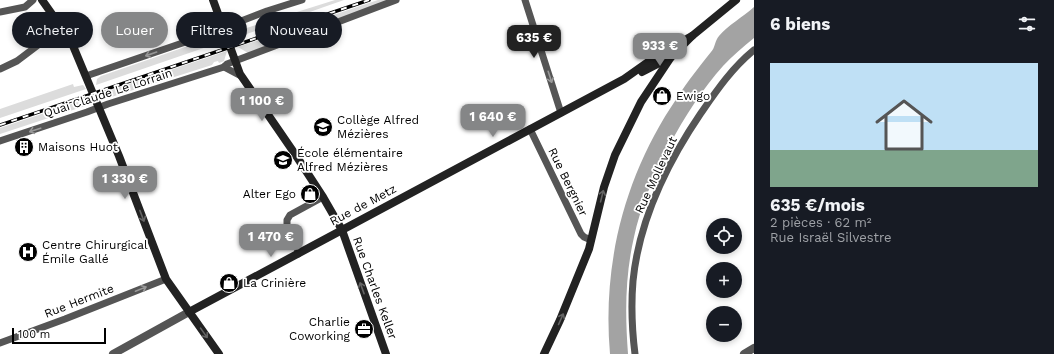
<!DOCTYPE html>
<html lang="fr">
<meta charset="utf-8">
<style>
:root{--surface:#171b24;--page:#242831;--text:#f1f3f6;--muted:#9ea1a6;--line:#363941;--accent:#858687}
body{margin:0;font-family:"Work Sans",sans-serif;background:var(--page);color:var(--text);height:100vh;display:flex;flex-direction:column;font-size:15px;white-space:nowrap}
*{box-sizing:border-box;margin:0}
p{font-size:13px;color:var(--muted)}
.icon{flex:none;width:22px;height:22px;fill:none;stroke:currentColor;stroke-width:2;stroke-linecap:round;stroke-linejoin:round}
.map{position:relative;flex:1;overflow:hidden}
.panel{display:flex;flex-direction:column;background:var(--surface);width:300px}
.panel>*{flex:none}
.guide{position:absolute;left:12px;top:12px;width:380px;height:36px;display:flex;gap:8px}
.tools{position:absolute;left:706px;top:218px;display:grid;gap:8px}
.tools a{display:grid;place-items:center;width:36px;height:36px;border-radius:50%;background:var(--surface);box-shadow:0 2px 6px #0003;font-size:20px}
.scale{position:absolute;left:12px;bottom:10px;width:94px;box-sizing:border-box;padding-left:4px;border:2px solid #000;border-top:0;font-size:11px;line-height:14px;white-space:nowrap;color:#000;-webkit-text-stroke:3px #fff;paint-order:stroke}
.price{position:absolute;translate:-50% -34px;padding:0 9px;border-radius:8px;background:var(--accent);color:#fff;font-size:13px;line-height:26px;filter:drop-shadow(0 1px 2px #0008)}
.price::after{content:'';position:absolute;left:50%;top:24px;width:12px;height:9px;margin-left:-6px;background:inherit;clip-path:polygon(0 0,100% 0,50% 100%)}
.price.active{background:#222;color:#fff}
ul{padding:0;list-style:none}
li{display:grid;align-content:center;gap:8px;height:212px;padding:0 16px}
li+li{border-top:1px solid var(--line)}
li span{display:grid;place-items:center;height:124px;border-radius:0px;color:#555}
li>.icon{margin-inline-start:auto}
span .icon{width:72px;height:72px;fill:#fffc;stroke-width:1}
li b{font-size:17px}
h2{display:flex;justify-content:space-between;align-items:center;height:48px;padding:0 16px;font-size:17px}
.chip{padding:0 14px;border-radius:18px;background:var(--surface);box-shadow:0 2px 6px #0003;font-size:14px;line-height:36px}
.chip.active{background:var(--accent);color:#fff}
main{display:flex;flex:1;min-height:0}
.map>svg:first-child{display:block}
.green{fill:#dcdcdc}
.water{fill:#a3a3a3}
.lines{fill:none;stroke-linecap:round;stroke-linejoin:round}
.minor{stroke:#555;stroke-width:7}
.tertiary{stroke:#555;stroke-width:8}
.secondary{stroke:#222;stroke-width:8}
.rail-casing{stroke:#000;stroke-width:3.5}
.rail{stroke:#fff;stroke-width:2;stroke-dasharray:6;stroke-linecap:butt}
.oneway{stroke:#999}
.oneway2{stroke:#646464}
.labels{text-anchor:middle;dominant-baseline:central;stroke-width:3.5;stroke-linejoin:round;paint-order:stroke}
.street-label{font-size:12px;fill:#000;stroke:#fff}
.poi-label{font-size:12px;fill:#000;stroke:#fff;text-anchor:start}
</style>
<main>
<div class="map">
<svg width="754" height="354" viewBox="0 0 754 354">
<rect width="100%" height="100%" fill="#fff"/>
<g class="green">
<path d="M335,0H344L235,38L237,31Z"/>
<path d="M378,0H392L248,53L238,47Z"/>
<path d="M217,36L224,41L96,85L97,79L101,76Z"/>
<path d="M227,51L224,61L219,63L218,61L214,62L212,65L105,99L99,94Z"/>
<path d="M73,84L74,87L83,85L86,89L0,118V109Z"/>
<path d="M89,98L85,106L0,134V128Z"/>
</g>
<path class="water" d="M754,7V38C743,47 732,56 723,66C685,108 646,182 634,237C625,276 625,314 628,354H610C602,263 625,174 677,98C687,82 700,66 711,52C715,48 715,40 719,36C727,26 744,16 754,7Z"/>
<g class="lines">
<g class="minor">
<path d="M525,0L561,113"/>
<path d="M0,12L25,7L33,0"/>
<path d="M224,67L241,76"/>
<path d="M0,69L17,61L62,27"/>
<path d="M86,76L200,37L267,11L302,0"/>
<path d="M530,129L581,234L584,237L591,240"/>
<path d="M0,141L87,112L108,104L224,67L227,64L396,0"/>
<path d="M298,254L297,244L287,225V220L290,215L323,197"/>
<path d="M0,343L65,319L166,279"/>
<path d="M635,354C632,330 631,305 633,281C639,220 667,163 701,113C717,90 732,68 754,50"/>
</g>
<g class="tertiary">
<path d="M113,354L189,312"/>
<path d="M744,354L754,348"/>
</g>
<g class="secondary">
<path d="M42,0L71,41L119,156L166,279L219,354"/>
<path d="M213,0L240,74L295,154L323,197L342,230L386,354"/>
<path d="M642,72L671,57L692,36L736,0"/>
<path d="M189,312L624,79L658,55L692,36"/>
<path d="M544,354L560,320L589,249L604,187L615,155L641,102L671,57"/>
</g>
<g class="rail-casing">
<path id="rail" d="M0,125L369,0"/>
</g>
<use href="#rail" class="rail"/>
</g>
<defs><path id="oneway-shaft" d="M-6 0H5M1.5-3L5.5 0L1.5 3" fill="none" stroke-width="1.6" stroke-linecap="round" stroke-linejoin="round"/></defs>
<g class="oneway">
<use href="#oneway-shaft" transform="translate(151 54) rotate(161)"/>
<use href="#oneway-shaft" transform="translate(550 77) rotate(72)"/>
<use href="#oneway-shaft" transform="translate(35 130) rotate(162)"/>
<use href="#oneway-shaft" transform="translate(141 289) rotate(-22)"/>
</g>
<g class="oneway2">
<use href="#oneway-shaft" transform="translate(602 196) rotate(-76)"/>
<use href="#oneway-shaft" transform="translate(142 216) rotate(69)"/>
<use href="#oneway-shaft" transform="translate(362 288) rotate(-110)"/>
<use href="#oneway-shaft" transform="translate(561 319) rotate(-66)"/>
<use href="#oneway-shaft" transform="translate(204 333) rotate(55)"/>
</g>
<defs>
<g id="shop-disc" transform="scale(1)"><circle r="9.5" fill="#000" stroke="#fff"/><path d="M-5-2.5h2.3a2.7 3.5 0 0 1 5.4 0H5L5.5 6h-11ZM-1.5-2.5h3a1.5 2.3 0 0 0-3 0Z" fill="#fff"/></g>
<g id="school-disc" transform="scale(1)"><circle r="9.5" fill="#000" stroke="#fff"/><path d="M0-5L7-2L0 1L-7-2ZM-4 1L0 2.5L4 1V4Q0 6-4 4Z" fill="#fff"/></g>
<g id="building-disc" transform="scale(1)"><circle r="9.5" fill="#000" stroke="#fff"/><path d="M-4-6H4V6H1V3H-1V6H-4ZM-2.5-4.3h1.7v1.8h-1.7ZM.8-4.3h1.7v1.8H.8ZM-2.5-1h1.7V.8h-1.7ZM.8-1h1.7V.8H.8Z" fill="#fff"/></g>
<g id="hospital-disc" transform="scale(1)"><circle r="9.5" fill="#000" stroke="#fff"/><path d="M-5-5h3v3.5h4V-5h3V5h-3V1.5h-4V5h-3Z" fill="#fff"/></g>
<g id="office-disc" transform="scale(1)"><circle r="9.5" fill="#000" stroke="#fff"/><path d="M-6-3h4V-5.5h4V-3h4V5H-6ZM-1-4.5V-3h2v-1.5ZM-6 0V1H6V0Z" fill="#fff"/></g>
</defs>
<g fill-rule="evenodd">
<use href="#shop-disc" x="662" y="96"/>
<use href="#school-disc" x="323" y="127"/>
<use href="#building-disc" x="24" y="147"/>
<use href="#school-disc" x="283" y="160"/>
<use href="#shop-disc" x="310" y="194"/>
<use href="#hospital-disc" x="28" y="252"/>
<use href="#shop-disc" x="229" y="283"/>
<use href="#office-disc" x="364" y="329"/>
</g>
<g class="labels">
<g class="street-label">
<text transform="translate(108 93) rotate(-18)">Quai Claude Le Lorrain</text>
<text transform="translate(656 175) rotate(-65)">Rue Mollevaut</text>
<text transform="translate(568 182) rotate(64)">Rue Bergnier</text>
<text transform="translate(363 205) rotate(-28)">Rue de Metz</text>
<text transform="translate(375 288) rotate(70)">Rue Charles Keller</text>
<text transform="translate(79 301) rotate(-21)">Rue Hermite</text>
</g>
<g class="poi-label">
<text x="676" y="96">Ewigo</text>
<text x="337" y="120">Collège Alfred<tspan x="337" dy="14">Mézières</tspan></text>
<text x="38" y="147">Maisons Huot</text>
<text x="297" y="153">École élémentaire<tspan x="297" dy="14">Alfred Mézières</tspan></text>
<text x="296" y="194" text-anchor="end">Alter Ego</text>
<text x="42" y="245">Centre Chirurgical<tspan x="42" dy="14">Émile Gallé</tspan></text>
<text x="243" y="283">La Crinière</text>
<text x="350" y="322" text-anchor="end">Charlie<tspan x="350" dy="14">Coworking</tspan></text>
</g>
</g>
</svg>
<div class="tools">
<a><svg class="icon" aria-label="locate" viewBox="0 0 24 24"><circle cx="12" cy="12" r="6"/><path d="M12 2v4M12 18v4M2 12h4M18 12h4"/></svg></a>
<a>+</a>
<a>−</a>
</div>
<div class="scale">100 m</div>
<b class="price active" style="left:534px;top:59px">635 €</b>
<b class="price" style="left:660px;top:67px">933 €</b>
<b class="price" style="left:262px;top:122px">1 100 €</b>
<b class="price" style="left:493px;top:138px">1 640 €</b>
<b class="price" style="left:125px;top:200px">1 330 €</b>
<b class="price" style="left:271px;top:258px">1 470 €</b>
<div class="guide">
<a class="chip">Acheter</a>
<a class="chip active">Louer</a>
<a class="chip">Filtres</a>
<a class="chip">Nouveau</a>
</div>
</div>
<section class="panel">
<h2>6 biens<svg class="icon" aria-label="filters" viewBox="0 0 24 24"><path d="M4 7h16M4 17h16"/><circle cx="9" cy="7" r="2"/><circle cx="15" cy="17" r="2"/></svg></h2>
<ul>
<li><span style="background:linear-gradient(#bfe0f5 70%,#7fa58c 0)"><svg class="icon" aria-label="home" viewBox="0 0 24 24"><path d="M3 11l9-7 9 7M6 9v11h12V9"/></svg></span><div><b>635 €/mois</b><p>2 pièces · 62 m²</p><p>Rue Israël Silvestre</p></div></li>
</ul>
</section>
</main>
